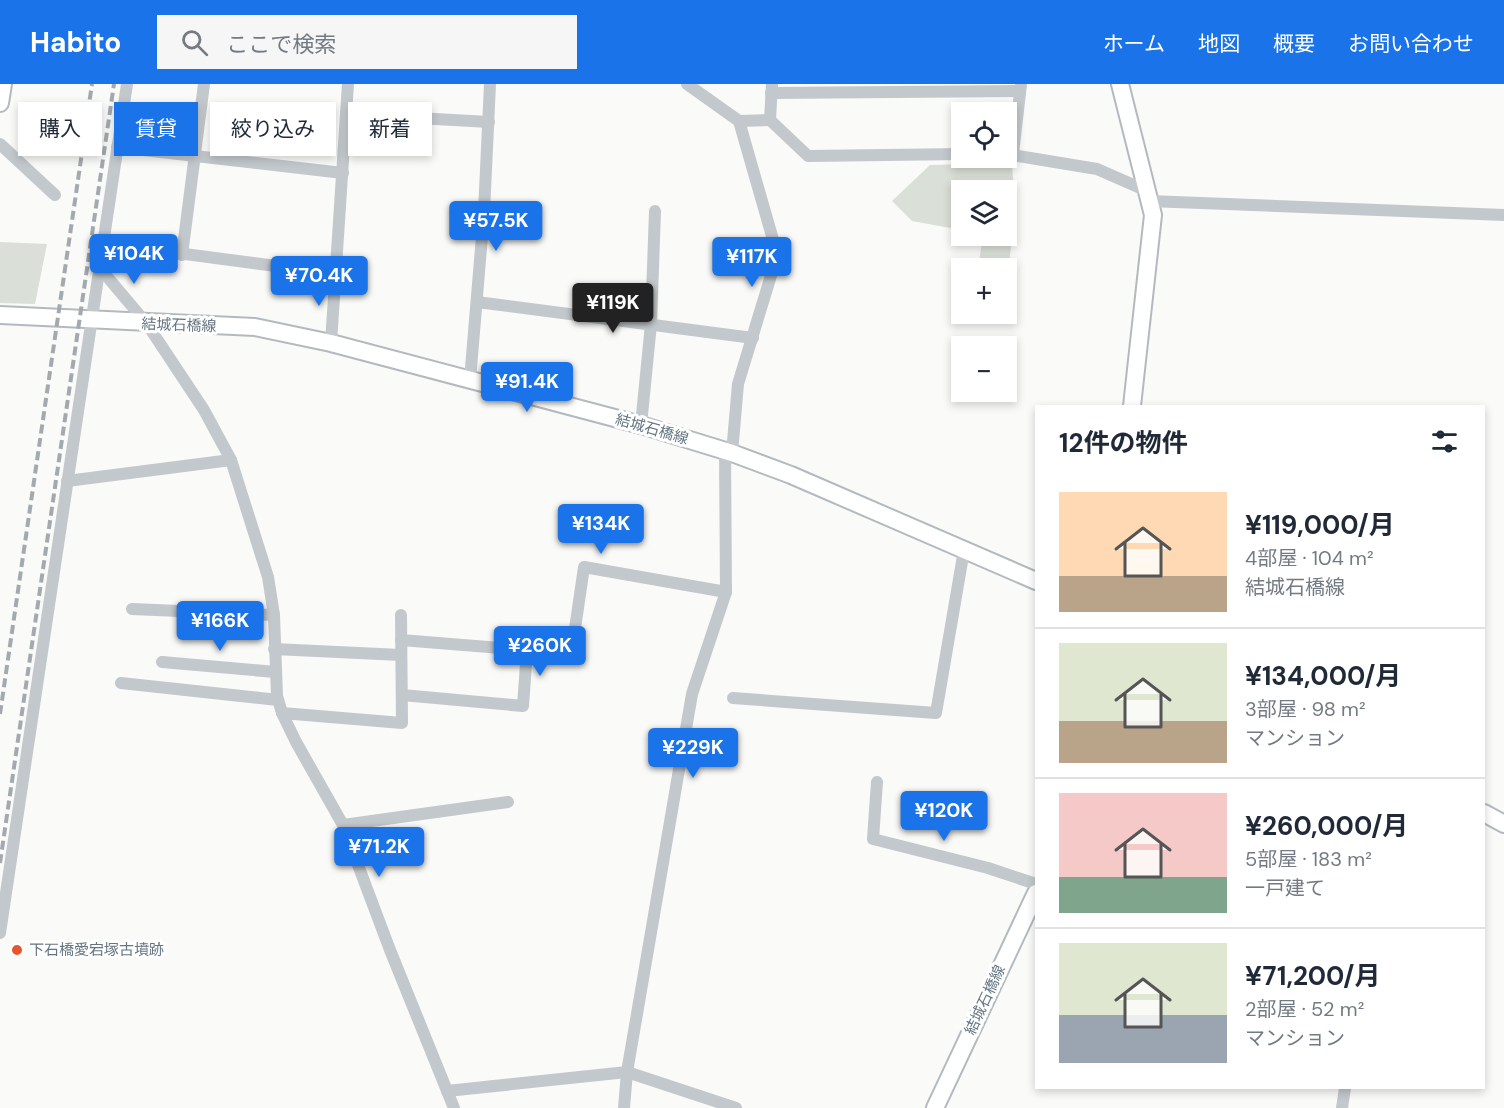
<!DOCTYPE html>
<html lang="ja">
<meta charset="utf-8">
<style>
:root{--surface:#fff;--page:#f6f6f7;--text:#1f2937;--muted:#747a83;--line:#e0e1e3;--accent:#1a73e8}
body{margin:0;font-family:"DM Sans","Noto Sans JP",sans-serif;background:var(--page);color:var(--text);height:100vh;display:flex;flex-direction:column;font-size:22px;white-space:nowrap}
*{box-sizing:border-box;margin:0}
p{font-size:20px;color:var(--muted)}
.icon{flex:none;width:33px;height:33px;fill:none;stroke:currentColor;stroke-width:2;stroke-linecap:round;stroke-linejoin:round}
.map{position:relative;flex:1;overflow:hidden}
.side{position:absolute;left:1035px;top:321px;width:450px;height:684px;display:flex;flex-direction:column;background:var(--surface);border-radius:0px;box-shadow:0 3px 9px #0003}
.side>*{flex:none}
.guide{position:absolute;left:18px;top:18px;width:570px;height:54px;display:flex;gap:12px}
.controls{position:absolute;left:951px;top:18px;display:grid;gap:12px}
.controls a{display:grid;place-items:center;width:66px;height:66px;border-radius:0px;background:var(--surface);box-shadow:0 3px 9px #0003;font-size:30px}
.price{position:absolute;translate:-50% -51px;padding:0 14px;border-radius:6px;background:var(--accent);color:#fff;font-size:20px;line-height:39px;filter:drop-shadow(0 2px 3px #0008)}
.price::after{content:'';position:absolute;left:50%;top:36px;width:18px;height:14px;margin-left:-9px;background:inherit;clip-path:polygon(0 0,100% 0,50% 100%)}
.price.active{background:#222;color:#fff}
ul{padding:0;list-style:none}
li{display:flex;align-items:center;gap:18px;height:150px;padding:0 24px}
li+li{border-top:2px solid var(--line)}
li span{display:grid;place-items:center;flex:none;width:168px;height:120px;border-radius:0px;color:#555}
li>.icon{margin-inline-start:auto}
span .icon{width:72px;height:72px;fill:#fffc;stroke-width:1}
li b{font-size:26px}
h2{display:flex;justify-content:space-between;align-items:center;height:72px;padding:0 24px;font-size:26px}
.tag{padding:0 21px;border-radius:0px;background:var(--surface);box-shadow:0 3px 9px #0003;font-size:21px;line-height:54px}
.tag.active{background:var(--accent);color:#fff}
header{display:flex;align-items:center;gap:36px;box-sizing:border-box;height:84px;padding:0 30px;background:var(--accent);color:#fff}
header strong{font-size:28px}
nav{display:flex;gap:33px;margin-inline-start:auto;font-size:21px}
.search{width:420px;height:54px;background:var(--page);display:flex;align-items:center;gap:15px;box-sizing:border-box;padding:0 21px;border-radius:0px;color:var(--muted);font-size:22px}
.map>svg:first-child{display:block}
.green{fill:#dadfd7}
.lines{fill:none;stroke-linecap:round;stroke-linejoin:round}
.secondary-casing{stroke:#b3babf;stroke-width:20}
.street{stroke:#c3c8cc;stroke-width:12}
.secondary{stroke:#fff;stroke-width:16}
.rail{stroke:#a2aab0;stroke-width:4;stroke-dasharray:9 4.5;stroke-linecap:butt}
.poi-dot{fill:#e4572e;stroke:#fff;stroke-width:2}
.labels{text-anchor:middle;dominant-baseline:central;stroke-width:6;stroke-linejoin:round;paint-order:stroke}
.street-label{font-size:15px;fill:#657683;stroke:#fff}
.poi-label{font-size:15px;fill:#657683;stroke:#fff;text-anchor:start}
</style>
<header>
<strong>Habito</strong>
<div class="search"><svg class="icon" aria-label="search" viewBox="0 0 24 24"><circle cx="10" cy="10" r="6"/><path d="M15 15l6 6"/></svg>ここで検索</div>
<nav><a>ホーム</a><a>地図</a><a>概要</a><a>お問い合わせ</a></nav>
</header>
<div class="map">
<svg width="1504" height="1024" viewBox="0 0 1504 1024">
<rect width="100%" height="100%" fill="#fafaf8"/>
<g class="green">
<path d="M1012,79L1015,129L1007,197L1006,184H978L983,152H1006V106H962L961,146L912,137L892,117L930,81Z"/>
<path d="M0,158L47,160L35,220L0,219Z"/>
</g>
<g class="lines">
<g class="secondary-casing">
<g id="secondary">
<path d="M1120,0L1153,131L1132,322"/>
<path d="M0,19L3,0"/>
<path d="M0,231L255,243L331,259L641,341L732,369L791,391L1036,497"/>
<path d="M1484,729L1504,740"/>
<path d="M935,1024L1036,809"/>
</g>
</g>
<g class="street">
<path d="M687,0L739,37L774,159L773,185L738,300L732,369"/>
<path d="M772,0L770,36L808,72L962,70"/>
<path d="M771,9L1020,7"/>
<path d="M346,30L489,38"/>
<path d="M739,37L770,36"/>
<path d="M0,60L55,111"/>
<path d="M117,63L343,89"/>
<path d="M1006,70L1097,85L1145,106"/>
<path d="M1013,70L1021,0"/>
<path d="M1149,117L1504,131"/>
<path d="M102,159L336,190"/>
<path d="M182,171L204,0"/>
<path d="M99,183L147,240L204,326L231,376L268,493L274,531L277,612L282,629L296,658L343,741L390,866L454,1024"/>
<path d="M477,218L753,254"/>
<path d="M331,259L348,0"/>
<path d="M470,296L484,128L490,0"/>
<path d="M641,341L651,240L655,127"/>
<path d="M67,397L231,376"/>
<path d="M132,525L274,531"/>
<path d="M401,556L527,566L523,622L402,611"/>
<path d="M274,565L401,571"/>
<path d="M571,572L584,483L726,508"/>
<path d="M162,578L275,588"/>
<path d="M121,599L278,616"/>
<path d="M733,614L936,629L964,466"/>
<path d="M282,629L402,639L401,531"/>
<path d="M877,698L873,755L988,784L1036,800"/>
<path d="M343,741L508,718"/>
<path d="M0,849L127,0"/>
<path d="M447,1007L627,988L736,1024"/>
<path d="M624,1024L627,988L692,610L726,508L725,367"/>
<path d="M1342,1024L1345,1004"/>
</g>
<use href="#secondary" class="secondary"/>
<g class="rail">
<path d="M0,630L92,0"/>
<path d="M0,779L114,0"/>
</g>
</g>
<circle class="poi-dot" cx="17" cy="866" r="6"/>
<g class="labels">
<g class="street-label">
<text transform="translate(179 241) rotate(2)">結城石橋線</text>
<text transform="translate(652 345) rotate(16)">結城石橋線</text>
<text transform="translate(985 916) rotate(-65)">結城石橋線</text>
</g>
<g class="poi-label">
<text x="29" y="866">下石橋愛宕塚古墳跡</text>
</g>
</g>
</svg>
<div class="controls">
<a><svg class="icon" aria-label="locate" viewBox="0 0 24 24"><circle cx="12" cy="12" r="6"/><path d="M12 2v4M12 18v4M2 12h4M18 12h4"/></svg></a>
<a><svg class="icon" aria-label="layers" viewBox="0 0 24 24"><path d="M12 4l9 5-9 5-9-5zM3 14l9 5 9-5"/></svg></a>
<a>+</a>
<a>−</a>
</div>
<b class="price" style="left:496px;top:168px">¥57.5K</b>
<b class="price" style="left:134px;top:201px">¥104K</b>
<b class="price" style="left:752px;top:204px">¥117K</b>
<b class="price" style="left:319px;top:223px">¥70.4K</b>
<b class="price active" style="left:613px;top:250px">¥119K</b>
<b class="price" style="left:527px;top:329px">¥91.4K</b>
<b class="price" style="left:601px;top:471px">¥134K</b>
<b class="price" style="left:220px;top:568px">¥166K</b>
<b class="price" style="left:540px;top:593px">¥260K</b>
<b class="price" style="left:693px;top:695px">¥229K</b>
<b class="price" style="left:944px;top:758px">¥120K</b>
<b class="price" style="left:379px;top:794px">¥71.2K</b>
<div class="guide">
<a class="tag">購入</a>
<a class="tag active">賃貸</a>
<a class="tag">絞り込み</a>
<a class="tag">新着</a>
</div>
<section class="side">
<h2>12件の物件<svg class="icon" aria-label="filters" viewBox="0 0 24 24"><path d="M4 7h16M4 17h16"/><circle cx="9" cy="7" r="2"/><circle cx="15" cy="17" r="2"/></svg></h2>
<ul>
<li><span style="background:linear-gradient(#ffd9b3 70%,#b9a48a 0)"><svg class="icon" aria-label="home" viewBox="0 0 24 24"><path d="M3 11l9-7 9 7M6 9v11h12V9"/></svg></span><div><b>¥119,000/月</b><p>4部屋 · 104 m²</p><p>結城石橋線</p></div></li>
<li><span style="background:linear-gradient(#dfe7d0 65%,#b9a48a 0)"><svg class="icon" aria-label="home" viewBox="0 0 24 24"><path d="M3 11l9-7 9 7M6 9v11h12V9"/></svg></span><div><b>¥134,000/月</b><p>3部屋 · 98 m²</p><p>マンション</p></div></li>
<li><span style="background:linear-gradient(#f6c9c9 70%,#7fa58c 0)"><svg class="icon" aria-label="home" viewBox="0 0 24 24"><path d="M3 11l9-7 9 7M6 9v11h12V9"/></svg></span><div><b>¥260,000/月</b><p>5部屋 · 183 m²</p><p>一戸建て</p></div></li>
<li><span style="background:linear-gradient(#dfe7d0 60%,#9aa5b1 0)"><svg class="icon" aria-label="home" viewBox="0 0 24 24"><path d="M3 11l9-7 9 7M6 9v11h12V9"/></svg></span><div><b>¥71,200/月</b><p>2部屋 · 52 m²</p><p>マンション</p></div></li>
</ul>
</section>
</div>
